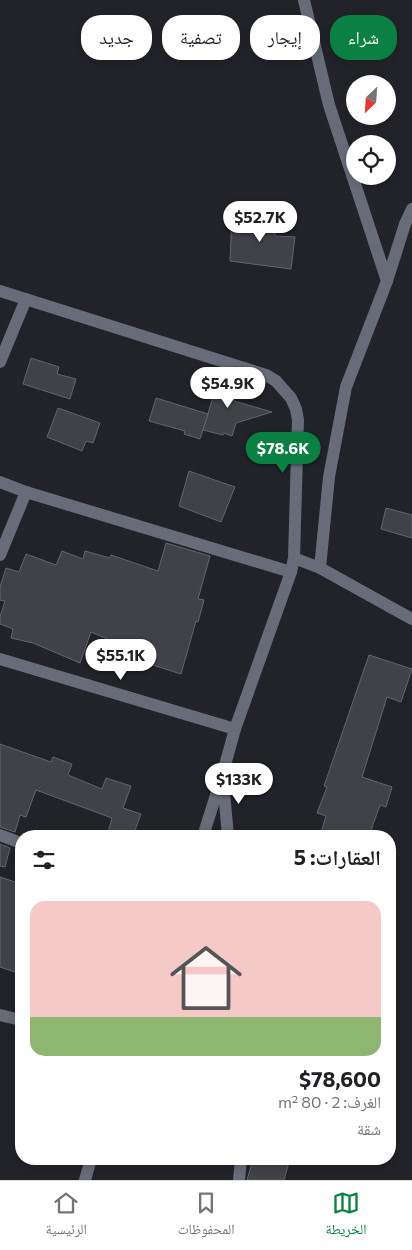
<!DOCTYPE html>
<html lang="ar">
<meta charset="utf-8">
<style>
:root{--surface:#fff;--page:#f2f2f2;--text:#202124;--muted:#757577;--line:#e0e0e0;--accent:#0b8043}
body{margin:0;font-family:Commissioner,"Noto Naskh Arabic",sans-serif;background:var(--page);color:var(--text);direction:rtl;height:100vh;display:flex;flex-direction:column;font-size:19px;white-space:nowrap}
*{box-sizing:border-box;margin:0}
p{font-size:16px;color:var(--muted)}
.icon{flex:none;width:28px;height:28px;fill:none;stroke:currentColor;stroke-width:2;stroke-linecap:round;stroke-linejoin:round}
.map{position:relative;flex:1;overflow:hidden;direction:ltr}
.sheet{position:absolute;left:15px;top:830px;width:381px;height:335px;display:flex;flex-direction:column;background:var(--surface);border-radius:20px;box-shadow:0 2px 8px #0003;direction:rtl}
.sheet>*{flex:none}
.guide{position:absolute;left:15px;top:15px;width:382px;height:45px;direction:rtl;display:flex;gap:10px}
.needle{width:32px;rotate:205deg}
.tools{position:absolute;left:346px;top:75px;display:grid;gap:10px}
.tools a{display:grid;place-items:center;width:50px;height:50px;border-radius:50%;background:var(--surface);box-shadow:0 2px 8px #0003;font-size:25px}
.price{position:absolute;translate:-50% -42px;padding:0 11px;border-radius:18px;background:#fff;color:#222;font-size:16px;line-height:32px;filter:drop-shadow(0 1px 2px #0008)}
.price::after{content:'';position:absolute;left:50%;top:30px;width:15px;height:11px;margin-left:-8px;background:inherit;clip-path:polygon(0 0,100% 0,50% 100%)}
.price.on{background:var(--accent);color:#fff}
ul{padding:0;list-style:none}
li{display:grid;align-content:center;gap:10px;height:265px;padding:0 15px}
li+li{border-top:1px solid var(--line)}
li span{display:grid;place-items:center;height:155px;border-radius:15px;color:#555}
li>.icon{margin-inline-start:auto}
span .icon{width:90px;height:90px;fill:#fffc;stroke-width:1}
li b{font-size:21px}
h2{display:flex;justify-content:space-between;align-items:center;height:60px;padding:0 15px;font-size:21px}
.chip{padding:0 18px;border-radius:20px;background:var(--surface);box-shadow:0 2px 8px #0003;font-size:18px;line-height:45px}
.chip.on{background:var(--accent);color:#fff}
.dock{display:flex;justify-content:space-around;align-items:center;height:70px;border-top:1px solid var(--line);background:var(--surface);font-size:14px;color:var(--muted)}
.dock a{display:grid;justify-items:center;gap:2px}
.dock .on{color:var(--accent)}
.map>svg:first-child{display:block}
.building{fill:#414247;stroke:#64656a}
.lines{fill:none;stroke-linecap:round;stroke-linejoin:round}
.minor{stroke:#676c78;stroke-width:12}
</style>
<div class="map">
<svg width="412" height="1180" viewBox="0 0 412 1180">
<rect width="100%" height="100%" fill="#222328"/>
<g class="building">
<path d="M232,214L276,220L275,236L295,237L291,269L230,261Z"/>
<path d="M31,358L59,367L57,374L76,379L70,399L23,384Z"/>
<path d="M219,377L239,383L234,401L272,412L236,423L232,436L224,433L223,435L203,430Z"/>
<path d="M156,398L208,414L200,439L184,434L185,431L149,421Z"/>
<path d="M58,408L100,423L93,443L86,441L82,451L47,437Z"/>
<path d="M189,471L235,487L221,522L179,506Z"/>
<path d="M386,508L412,515V538L381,529Z"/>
<path d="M166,543L210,556L198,599L204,600L198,622L196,621L181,674L121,655L124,646L91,632L80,663L33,643L11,638L13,629L0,624V617L5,601L0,600V587L6,568L19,572L26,554L56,565L62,551L83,559L85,551L110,558L111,555L158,571Z"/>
<path d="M369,655L412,669L401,702L387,697L362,777L392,787L386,807L380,805L369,836H320L326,816L317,813L327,787L324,786Z"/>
<path d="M0,744L51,762L53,757L72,764L68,775L102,789L106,778L131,786L123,808L141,814L133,836H107L112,818L36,790L26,817L20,815L15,832L0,827Z"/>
<path d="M0,844L10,848L5,867L0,866Z"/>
<path d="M0,877L21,884V974L0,967Z"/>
<path d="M253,1159H290L284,1180H247Z"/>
</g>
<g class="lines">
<g class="minor">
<path d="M304,0L329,105L387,281"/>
<path d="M0,291L266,375L276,381L291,398L296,409L298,420L294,558L291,572L235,729L222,776L203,836"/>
<path d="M0,362L26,299"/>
<path d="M0,482L26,492L291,572"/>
<path d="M0,555L26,492"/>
<path d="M294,558L320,568L412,619"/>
<path d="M320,568L329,477L346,387L387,281L405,224L412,209"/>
<path d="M0,659L235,729"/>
<path d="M223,781L228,836"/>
<path d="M0,835L21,843"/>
<path d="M0,1015L21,1020"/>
<path d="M85,1180L91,1159"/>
<path d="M239,1180L241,1159"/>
</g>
</g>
</svg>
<div class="tools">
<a><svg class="needle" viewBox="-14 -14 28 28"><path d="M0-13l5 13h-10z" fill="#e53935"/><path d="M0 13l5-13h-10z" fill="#757577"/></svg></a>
<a><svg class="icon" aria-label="locate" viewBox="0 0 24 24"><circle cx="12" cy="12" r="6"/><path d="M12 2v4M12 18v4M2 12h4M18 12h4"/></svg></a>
</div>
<b class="price" style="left:260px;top:243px">$52.7K</b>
<b class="price" style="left:228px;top:409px">$54.9K</b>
<b class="price on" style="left:283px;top:474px">$78.6K</b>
<b class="price" style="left:121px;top:681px">$55.1K</b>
<b class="price" style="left:239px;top:805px">$133K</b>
<div class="guide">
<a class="chip on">شراء</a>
<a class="chip">إيجار</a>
<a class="chip">تصفية</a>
<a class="chip">جديد</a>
</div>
<section class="sheet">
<h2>العقارات: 5<svg class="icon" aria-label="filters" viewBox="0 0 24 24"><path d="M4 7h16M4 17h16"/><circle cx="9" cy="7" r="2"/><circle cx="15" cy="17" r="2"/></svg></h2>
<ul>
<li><span style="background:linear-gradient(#f6c9c9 75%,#8fb573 0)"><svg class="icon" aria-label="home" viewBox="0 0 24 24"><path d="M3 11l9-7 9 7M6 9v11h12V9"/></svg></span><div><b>$78,600</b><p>الغرف: 2 · 80 m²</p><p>شقة</p></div></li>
</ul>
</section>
</div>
<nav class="dock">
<a class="on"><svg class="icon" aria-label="map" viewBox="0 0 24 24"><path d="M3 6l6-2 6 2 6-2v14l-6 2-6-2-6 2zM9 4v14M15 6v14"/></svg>الخريطة</a>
<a><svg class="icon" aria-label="saved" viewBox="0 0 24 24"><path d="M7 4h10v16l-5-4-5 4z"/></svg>المحفوظات</a>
<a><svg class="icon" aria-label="home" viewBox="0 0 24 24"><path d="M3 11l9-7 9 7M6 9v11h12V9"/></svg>الرئيسية</a>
</nav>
